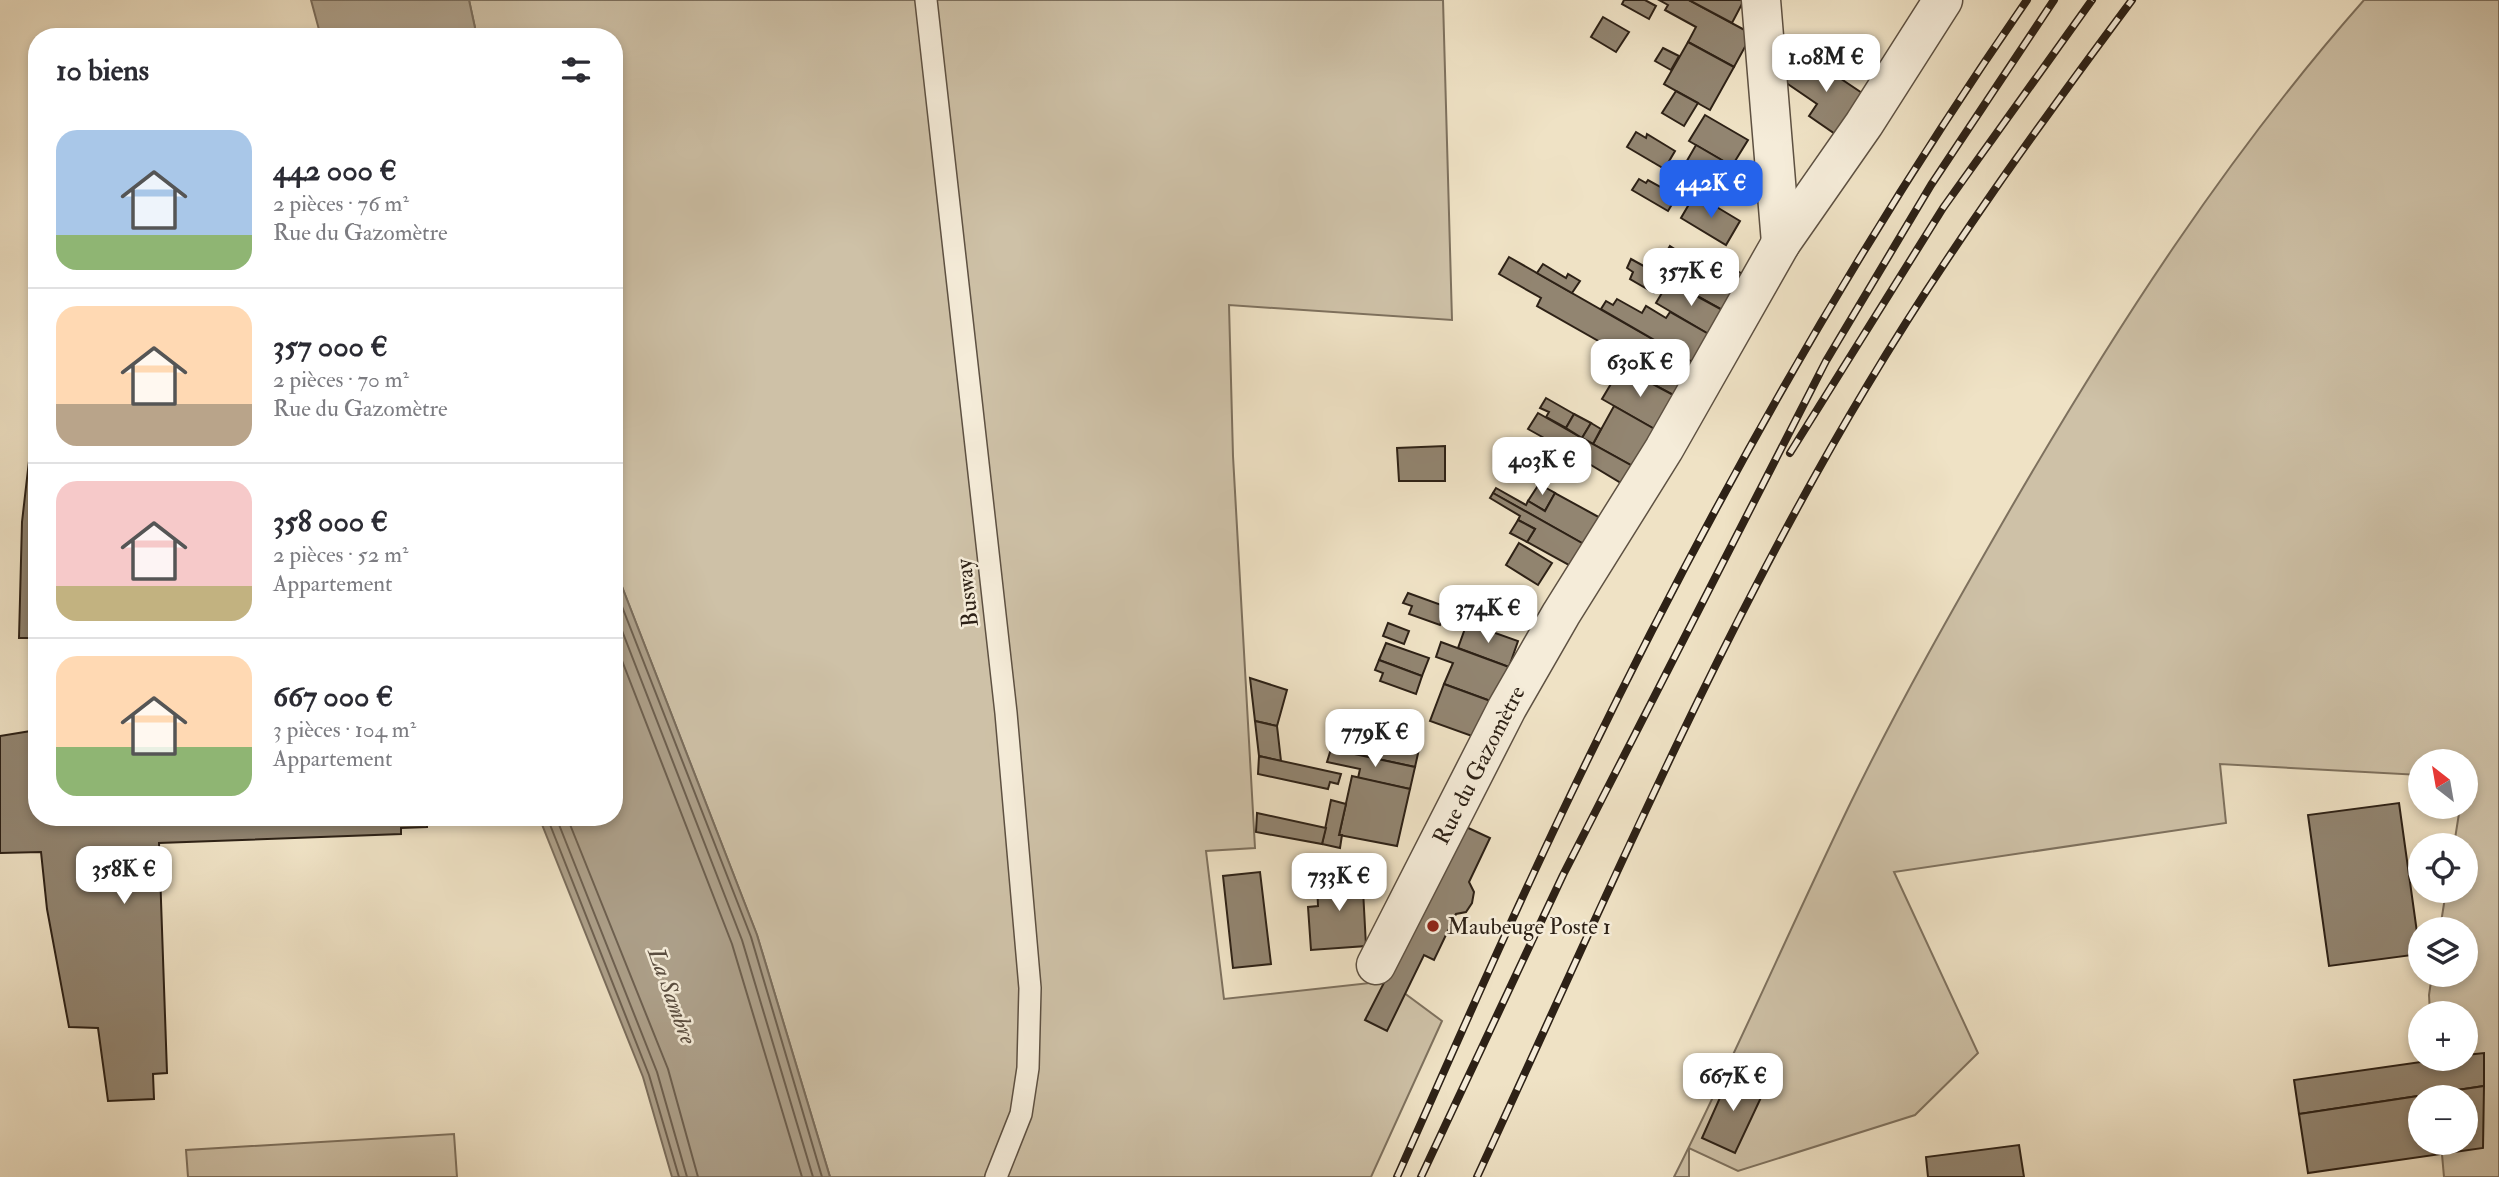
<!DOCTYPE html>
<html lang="fr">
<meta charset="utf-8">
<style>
:root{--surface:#fff;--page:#f7f7f7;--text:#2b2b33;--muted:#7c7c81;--line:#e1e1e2;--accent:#2563eb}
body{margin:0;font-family:"IM FELL Double Pica",serif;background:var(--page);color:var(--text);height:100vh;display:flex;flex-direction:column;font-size:26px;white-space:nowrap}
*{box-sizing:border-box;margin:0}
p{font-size:23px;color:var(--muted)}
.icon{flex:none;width:38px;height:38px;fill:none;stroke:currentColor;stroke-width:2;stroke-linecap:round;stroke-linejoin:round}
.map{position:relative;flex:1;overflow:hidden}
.sheet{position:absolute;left:28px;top:28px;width:595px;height:798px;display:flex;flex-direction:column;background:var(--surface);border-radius:28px;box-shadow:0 4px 10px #0003}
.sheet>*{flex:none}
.needle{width:46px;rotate:329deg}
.buttons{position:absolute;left:2408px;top:749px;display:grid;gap:14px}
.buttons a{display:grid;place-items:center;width:70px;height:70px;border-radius:50%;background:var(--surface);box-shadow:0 4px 10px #0003;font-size:35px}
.price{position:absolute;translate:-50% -60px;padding:0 16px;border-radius:14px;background:#fff;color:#222;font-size:23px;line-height:46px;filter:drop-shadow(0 2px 4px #0008)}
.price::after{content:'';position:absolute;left:50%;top:42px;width:21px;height:16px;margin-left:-10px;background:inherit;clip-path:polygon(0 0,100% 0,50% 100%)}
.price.current{background:var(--accent);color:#fff}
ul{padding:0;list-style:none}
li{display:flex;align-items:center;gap:21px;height:175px;padding:0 28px}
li+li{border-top:2px solid var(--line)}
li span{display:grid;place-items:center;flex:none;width:196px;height:140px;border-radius:21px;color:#555}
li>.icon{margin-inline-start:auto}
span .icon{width:84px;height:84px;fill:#fffc;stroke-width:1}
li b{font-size:30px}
h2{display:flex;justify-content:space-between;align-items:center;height:84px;padding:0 28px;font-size:30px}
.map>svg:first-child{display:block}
.green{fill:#cec1a7;stroke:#7e715e;stroke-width:2}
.water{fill:#ada08a;stroke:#7a6d5c;stroke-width:2}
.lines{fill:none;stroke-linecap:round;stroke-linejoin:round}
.shore{stroke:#6d6050;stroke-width:2}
.building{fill:#928571;stroke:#2d2116;stroke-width:2;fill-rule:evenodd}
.lane-casing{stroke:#5e5142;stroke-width:24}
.street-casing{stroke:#5e5142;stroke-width:41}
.lane{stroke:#f5ecd9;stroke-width:21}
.street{stroke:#f5ecd9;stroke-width:38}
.rail-casing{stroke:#2d2116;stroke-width:8}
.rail{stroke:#f5ecd9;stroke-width:5;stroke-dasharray:16;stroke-linecap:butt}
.poi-dot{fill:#8f2418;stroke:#f5ecd9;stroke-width:2.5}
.labels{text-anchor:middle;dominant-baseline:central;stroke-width:5;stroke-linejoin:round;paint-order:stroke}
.street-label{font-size:23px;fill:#2d2116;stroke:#f5ecd9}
.poi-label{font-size:23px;fill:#2d2116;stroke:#f5ecd9;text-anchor:start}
.water-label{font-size:24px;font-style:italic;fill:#5a4d3f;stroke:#f5ecd9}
</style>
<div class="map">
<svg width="2499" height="1177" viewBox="0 0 2499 1177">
<rect width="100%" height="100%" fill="#efe2c5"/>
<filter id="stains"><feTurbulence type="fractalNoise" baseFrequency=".00286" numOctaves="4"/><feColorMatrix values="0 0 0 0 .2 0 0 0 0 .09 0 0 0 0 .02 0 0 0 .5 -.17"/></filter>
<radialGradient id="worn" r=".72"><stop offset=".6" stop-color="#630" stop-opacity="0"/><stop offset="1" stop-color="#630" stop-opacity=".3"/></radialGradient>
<g class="green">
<path d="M469,0H1443L1452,320L1229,305L1233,456L1255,848L1206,851L1224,999L1388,981L1442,1021L1371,1177H830L757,935L614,566V37H477Z"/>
<path d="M2364,0H2499V1177H2444L2441,1143H2466V1097H2437L2434,1059H2466V1013H2430L2429,995L2432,975H2466V929H2440L2446,891H2466V845H2454L2460,807H2466V761H2420V775L2220,764L2226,823L1894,872L1978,1053L1915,1115L1738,1171L1689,1148V1177H1674C1736,1054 1790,928 1850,804C1899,703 1955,605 2011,508C2115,329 2227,155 2364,0Z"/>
<path d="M454,1134L457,1177H188L186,1150Z"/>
</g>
<g class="water">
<path d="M311,0H469L477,37H321Z"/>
<path d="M614,566L757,935L830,1177H672L643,1077L539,817H614Z"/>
</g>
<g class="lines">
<g class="shore">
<path d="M614,586L751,937L822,1177"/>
<path d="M614,610L742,940L813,1177"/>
<path d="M614,640L732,944L802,1177"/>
<path d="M547,817L649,1075L679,1177"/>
<path d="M556,817L657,1072L687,1177"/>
<path d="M567,817L668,1069L698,1177"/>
</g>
</g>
<g class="building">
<path d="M1624,0H1645L1656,6L1649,19L1622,4Z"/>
<path d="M1659,0H1689L1752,34L1734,67L1688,42L1696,27L1665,10L1668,5Z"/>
<path d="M1689,0H1744L1732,23Z"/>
<path d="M1603,17L1629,32L1616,52L1591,37Z"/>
<path d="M1688,42L1734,67L1710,110L1664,84Z"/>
<path d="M1663,48L1679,56L1671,70L1655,61Z"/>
<path d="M1801,52L1868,97L1841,138L1809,116L1817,104L1782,80Z"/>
<path d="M1676,91L1698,103L1684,126L1662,113Z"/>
<path d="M1705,115L1748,140L1732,166L1689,141Z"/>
<path d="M1636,132L1646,138L1647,134L1675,151L1668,163L1681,171L1696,145L1732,166L1714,198L1627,147Z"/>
<path d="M1639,179L1646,183L1648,180L1677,196L1668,211L1632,190Z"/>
<path d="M1695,194L1740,221L1726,245L1681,218Z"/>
<path d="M1670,246L1698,264L1705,252L1746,276L1726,312L1664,277L1674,259L1665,254Z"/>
<path d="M1509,257L1696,364L1677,397L1633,374L1644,354L1636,350L1630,353L1619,347L1616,351L1537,306L1541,298L1499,274Z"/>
<path d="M1631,259L1664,277L1654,293L1630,279L1633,272L1627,268Z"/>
<path d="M1543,264L1566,278L1568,274L1580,281L1572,293L1537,273Z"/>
<path d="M1669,281L1726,312L1712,336L1656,303Z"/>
<path d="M1617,299L1642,313L1646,306L1666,318L1670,312L1712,336L1696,364L1601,309L1606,301L1613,305Z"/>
<path d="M1621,367L1677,397L1658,431L1602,399Z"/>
<path d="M37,391V638H19L22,522Z"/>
<path d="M1546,398L1574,414L1566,428L1546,417L1549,412L1540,408Z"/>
<path d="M1614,406L1658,431L1636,468L1593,444Z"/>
<path d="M1538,413L1580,437L1571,453L1528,429Z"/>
<path d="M1574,414L1591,423L1582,438L1566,428Z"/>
<path d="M1591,423L1601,429L1593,444L1582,438Z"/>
<path d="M1580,437L1636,468L1626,486L1571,453Z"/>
<path d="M1445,446V481H1399L1397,448Z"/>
<path d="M1539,484L1555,493L1545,511L1528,501Z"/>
<path d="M1496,488L1526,505L1528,501L1545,511L1555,493L1604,520L1589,547L1493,493Z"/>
<path d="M1493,493L1589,547L1576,569L1527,542L1535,529L1518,520L1520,516L1490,498Z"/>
<path d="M1518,520L1535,529L1527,542L1510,533Z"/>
<path d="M1519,543L1552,563L1538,585L1506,565Z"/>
<path d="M1408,593L1447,607L1440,625L1409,614L1412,606L1403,603Z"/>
<path d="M1388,623L1409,631L1404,644L1383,636Z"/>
<path d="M1467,623L1518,641L1509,667L1458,648Z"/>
<path d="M1441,642L1509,667L1496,703L1444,684L1453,663L1436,657Z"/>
<path d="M1386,643L1429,658L1422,676L1379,660Z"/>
<path d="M1379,660L1422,676L1416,694L1380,681L1383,673L1375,670Z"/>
<path d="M1250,678L1287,690L1277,726L1255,721Z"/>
<path d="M1444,684L1496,703L1483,740L1430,721Z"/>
<path d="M1255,721L1277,726L1281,761L1259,756Z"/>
<path d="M1369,729L1421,740L1415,767L1331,749L1334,732L1367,739Z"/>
<path d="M37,730V817H427V827L401,828V834L159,843L167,1073L153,1074L154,1099L108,1101L98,1028L69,1027L47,909L41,852L0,853V736Z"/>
<path d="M1331,749L1415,767L1410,789L1358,778L1360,769L1327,762Z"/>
<path d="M1259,756L1341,774L1338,784L1330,782L1328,789L1258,774Z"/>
<path d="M1352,776L1410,789L1397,846L1339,835Z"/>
<path d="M1331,800L1346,804L1339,835H1342L1340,848L1322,844Z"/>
<path d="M2399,803L2420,954L2329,966L2308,815Z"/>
<path d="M1257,813L1326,828L1322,844L1256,832Z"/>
<path d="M1464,826L1490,838L1469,882L1474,892L1472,903L1466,912L1456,914L1434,960L1424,955L1387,1031L1365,1020Z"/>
<path d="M1362,871L1366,946L1311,950L1308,907L1318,906L1317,882L1330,881V872Z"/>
<path d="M1260,872L1271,964L1233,968L1223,876Z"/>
<path d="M2484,1053V1086L2299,1114L2294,1080L2442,1059H2466V1055Z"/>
<path d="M1731,1073L1765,1089L1735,1153L1702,1138Z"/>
<path d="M2484,1086L2483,1148L2308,1173L2299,1114ZM2420,1097H2466V1143H2420Z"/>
<path d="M2019,1145L2024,1177H1928L1926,1157Z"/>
</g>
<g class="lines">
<g class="lane-casing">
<path id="lane" d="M926,0L1006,713L1030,988L1028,1068L1021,1114L996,1177"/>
</g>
<g class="street-casing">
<g id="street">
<path d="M1761,0L1781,243"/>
<path d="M1376,965L1507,708L1561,614L1664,449L1781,243L1864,124L1943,0"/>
</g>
</g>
<use href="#lane" class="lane"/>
<use href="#street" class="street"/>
<g class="rail-casing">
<g id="rail">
<path d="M1790,453L1943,208L2092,0"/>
<path d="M1397,1177C1459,1038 1520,898 1587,761C1715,497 1860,241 2027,0"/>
<path d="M1421,1177L1563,875L1826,361L1931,185L2054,0"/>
<path d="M1477,1177C1600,912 1717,636 1867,386C1947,252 2039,125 2132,0"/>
</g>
</g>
<use href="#rail" class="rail"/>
</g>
<circle class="poi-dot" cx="1433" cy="926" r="7"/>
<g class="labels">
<g class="street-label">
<text transform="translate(967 593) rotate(-96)">Busway</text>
<text transform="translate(1479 765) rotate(-63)">Rue du Gazomètre</text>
</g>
<g class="poi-label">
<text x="1447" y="926">Maubeuge Poste 1</text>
</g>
<g class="water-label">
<text transform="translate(672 996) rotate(70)">La Sambre</text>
</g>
</g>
<rect width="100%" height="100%" filter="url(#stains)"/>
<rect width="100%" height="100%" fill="url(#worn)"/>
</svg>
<div class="buttons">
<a><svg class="needle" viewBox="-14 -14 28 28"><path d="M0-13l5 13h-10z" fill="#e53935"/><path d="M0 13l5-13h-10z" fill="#7c7c81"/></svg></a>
<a><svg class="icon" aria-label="locate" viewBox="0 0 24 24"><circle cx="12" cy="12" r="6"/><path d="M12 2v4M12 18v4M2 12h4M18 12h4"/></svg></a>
<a><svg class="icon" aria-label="layers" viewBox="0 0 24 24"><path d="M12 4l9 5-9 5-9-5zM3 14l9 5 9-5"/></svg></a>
<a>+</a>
<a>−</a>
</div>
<b class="price" style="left:1826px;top:94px">1.08M €</b>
<b class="price current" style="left:1711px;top:220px">442K €</b>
<b class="price" style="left:1691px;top:308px">357K €</b>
<b class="price" style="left:1640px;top:399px">630K €</b>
<b class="price" style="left:1542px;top:497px">403K €</b>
<b class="price" style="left:1488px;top:645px">374K €</b>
<b class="price" style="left:1375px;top:769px">779K €</b>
<b class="price" style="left:124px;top:906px">358K €</b>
<b class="price" style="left:1339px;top:913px">733K €</b>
<b class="price" style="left:1733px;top:1113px">667K €</b>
<section class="sheet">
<h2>10 biens<svg class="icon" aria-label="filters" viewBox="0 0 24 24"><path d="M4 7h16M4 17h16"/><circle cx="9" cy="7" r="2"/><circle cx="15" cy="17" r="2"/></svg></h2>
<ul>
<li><span style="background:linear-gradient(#a9c7e8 75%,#8fb573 0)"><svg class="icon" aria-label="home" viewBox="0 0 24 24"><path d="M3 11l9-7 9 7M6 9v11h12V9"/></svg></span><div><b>442 000 €</b><p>2 pièces · 76 m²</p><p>Rue du Gazomètre</p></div></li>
<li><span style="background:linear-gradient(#ffd9b3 70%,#b9a48a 0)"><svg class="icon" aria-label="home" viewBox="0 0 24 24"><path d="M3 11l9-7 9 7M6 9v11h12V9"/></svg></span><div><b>357 000 €</b><p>2 pièces · 70 m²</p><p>Rue du Gazomètre</p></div></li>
<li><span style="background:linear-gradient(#f6c9c9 75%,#c2b280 0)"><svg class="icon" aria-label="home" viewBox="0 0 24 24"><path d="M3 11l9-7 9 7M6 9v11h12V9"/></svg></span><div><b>358 000 €</b><p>2 pièces · 52 m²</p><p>Appartement</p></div></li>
<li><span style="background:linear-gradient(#ffd9b3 65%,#8fb573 0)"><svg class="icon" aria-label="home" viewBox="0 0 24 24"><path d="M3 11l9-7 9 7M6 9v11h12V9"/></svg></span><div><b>667 000 €</b><p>3 pièces · 104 m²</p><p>Appartement</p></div></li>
</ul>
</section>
</div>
